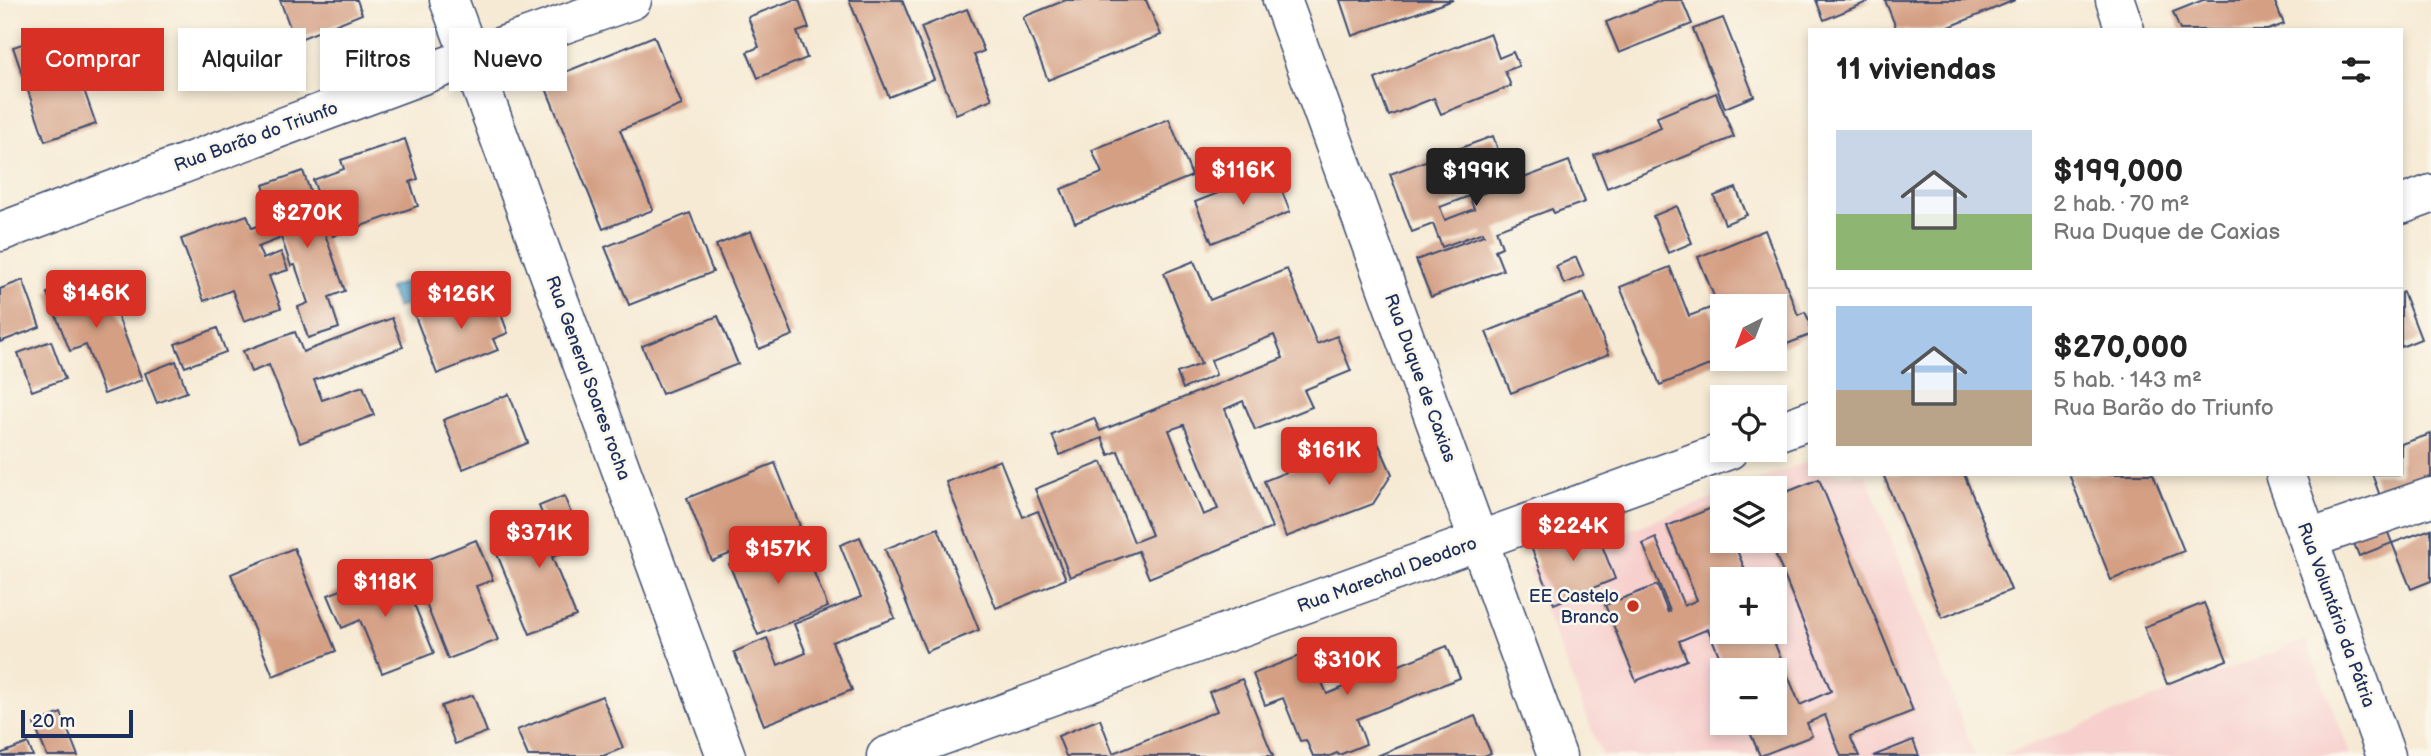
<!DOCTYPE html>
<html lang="es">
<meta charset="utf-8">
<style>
:root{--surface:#fff;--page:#f2f2f2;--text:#222;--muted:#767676;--line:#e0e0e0;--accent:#d93025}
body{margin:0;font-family:"Balsamiq Sans",sans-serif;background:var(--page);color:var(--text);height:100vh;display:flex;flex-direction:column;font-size:26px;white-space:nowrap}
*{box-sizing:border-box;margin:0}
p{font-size:23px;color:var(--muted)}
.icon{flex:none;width:38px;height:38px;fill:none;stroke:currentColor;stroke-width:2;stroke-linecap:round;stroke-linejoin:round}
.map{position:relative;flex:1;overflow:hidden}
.side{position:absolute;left:1808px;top:28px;width:595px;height:448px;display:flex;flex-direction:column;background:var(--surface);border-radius:0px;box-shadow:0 4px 10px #0003}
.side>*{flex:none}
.guide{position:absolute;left:21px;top:28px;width:665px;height:63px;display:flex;gap:14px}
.needle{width:46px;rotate:222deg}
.controls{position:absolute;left:1710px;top:294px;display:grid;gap:14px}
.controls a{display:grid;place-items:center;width:77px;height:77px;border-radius:0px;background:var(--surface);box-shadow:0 4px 10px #0003;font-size:35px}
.scale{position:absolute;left:21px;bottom:18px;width:112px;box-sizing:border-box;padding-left:7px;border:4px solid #1b2f5e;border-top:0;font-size:19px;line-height:24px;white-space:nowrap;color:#1b2f5e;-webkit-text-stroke:5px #fbf7ec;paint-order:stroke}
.price{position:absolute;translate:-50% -60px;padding:0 16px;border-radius:7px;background:var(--accent);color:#fff;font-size:23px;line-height:46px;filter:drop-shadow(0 2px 4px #0008)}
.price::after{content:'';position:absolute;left:50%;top:42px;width:21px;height:16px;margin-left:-10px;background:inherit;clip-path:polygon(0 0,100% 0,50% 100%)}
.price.on{background:#222;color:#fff}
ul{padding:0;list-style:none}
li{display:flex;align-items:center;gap:21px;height:175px;padding:0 28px}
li+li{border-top:2px solid var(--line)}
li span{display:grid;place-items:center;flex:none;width:196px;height:140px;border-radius:0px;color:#555}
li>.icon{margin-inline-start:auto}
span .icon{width:84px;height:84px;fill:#fffc;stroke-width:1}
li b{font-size:30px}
h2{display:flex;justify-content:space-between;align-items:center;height:84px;padding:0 28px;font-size:30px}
.pill{padding:0 24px;border-radius:0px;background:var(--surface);box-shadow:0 4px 10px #0003;font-size:24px;line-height:63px}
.pill.on{background:var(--accent);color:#fff}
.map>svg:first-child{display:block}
.built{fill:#f7d0ce;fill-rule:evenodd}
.water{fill:#54a5ce;stroke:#386a96;stroke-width:2}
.building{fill:#d49f83;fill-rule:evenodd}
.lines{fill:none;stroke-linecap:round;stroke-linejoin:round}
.street-casing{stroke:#3c4b70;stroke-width:41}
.street{stroke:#fff;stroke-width:38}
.poi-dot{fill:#c8321e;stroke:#fbf7ec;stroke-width:2.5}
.labels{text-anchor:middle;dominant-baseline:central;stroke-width:5;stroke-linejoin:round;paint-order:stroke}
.street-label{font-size:18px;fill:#1b2f5e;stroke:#fbf7ec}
.poi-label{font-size:18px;fill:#1b2f5e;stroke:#fbf7ec;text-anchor:end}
</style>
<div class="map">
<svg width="2431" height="756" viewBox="0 0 2431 756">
<rect width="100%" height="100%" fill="#fbf7ec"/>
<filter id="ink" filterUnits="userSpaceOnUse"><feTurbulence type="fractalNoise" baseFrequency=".0143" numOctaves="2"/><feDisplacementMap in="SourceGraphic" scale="14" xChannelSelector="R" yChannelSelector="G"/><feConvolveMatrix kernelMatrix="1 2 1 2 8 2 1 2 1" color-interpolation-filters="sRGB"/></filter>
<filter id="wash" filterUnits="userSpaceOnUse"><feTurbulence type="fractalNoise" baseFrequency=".00686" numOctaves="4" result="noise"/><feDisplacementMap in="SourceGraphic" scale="28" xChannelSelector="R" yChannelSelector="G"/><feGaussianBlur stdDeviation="1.57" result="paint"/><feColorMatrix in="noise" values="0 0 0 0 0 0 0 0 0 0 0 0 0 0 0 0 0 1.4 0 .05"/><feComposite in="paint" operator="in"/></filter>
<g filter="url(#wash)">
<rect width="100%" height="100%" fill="#f6ead4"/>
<g class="built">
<path d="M1809,461L1810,474H1866L1975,756H1602L1529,568L1722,495V541H1774V488H1739ZM1722,579H1774V632H1722ZM1722,670H1774V723H1722Z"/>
<path d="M2306,640L2351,756H2001Z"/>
</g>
<path class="water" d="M431,273L438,293L397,308L389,288Z"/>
<g id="blocks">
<g class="building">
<path d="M280,0H357L362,14L295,41Z"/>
<path d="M793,0H799L809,28L797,32L807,58L758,78L747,52L759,47L748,17Z"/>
<path d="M849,0H902L934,79L889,97Z"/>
<path d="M1066,0H1146L1161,35L1048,80L1023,17Z"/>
<path d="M1340,0H1453L1352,36Z"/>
<path d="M1662,0H1682L1692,24L1619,53L1606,22Z"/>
<path d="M1816,0H1872L1824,20Z"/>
<path d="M1885,0H2015L1942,30H1897Z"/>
<path d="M2203,0H2274L2284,24L2268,30H2180L2173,12Z"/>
<path d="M967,9L984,51L974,55L992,99L956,114L921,27Z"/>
<path d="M1723,18L1754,96L1725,108L1693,29Z"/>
<path d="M63,30L96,124L45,141L13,47Z"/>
<path d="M1490,33L1499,58L1513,52L1519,66L1505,71L1511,86L1441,114L1434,98L1389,116L1375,79Z"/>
<path d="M654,36L682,105L620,130L653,210L603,229L543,81Z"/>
<path d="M1716,93L1734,137L1607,188L1594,155L1661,128L1657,117Z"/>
<path d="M1169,119L1192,176L1075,223L1061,189L1102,173L1092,150Z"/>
<path d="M1493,136L1509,181L1440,207L1445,220L1474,209L1470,198L1569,161L1585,202L1554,213L1552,209L1496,230L1502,247L1495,250L1503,270L1431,297L1416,260L1484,235L1483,232L1442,247L1433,224L1412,232L1390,174Z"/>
<path d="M405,139L418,179L410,182L418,206L333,236L313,180L344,169L341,160Z"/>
<path d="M303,171L345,291L329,297L339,328L308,338L298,307L308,303L295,265L291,266L263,185Z"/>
<path d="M1274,171L1290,212L1212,243L1195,202Z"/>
<path d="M1736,188L1747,215L1725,224L1714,196Z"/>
<path d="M1677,206L1692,243L1668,253L1653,216Z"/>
<path d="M690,213L713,272L629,305L605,247Z"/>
<path d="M247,215L252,228L272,221L279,239L258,247L263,259L281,252L288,270L269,276L281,308L244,321L232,290L204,301L181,239Z"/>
<path d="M1765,230L1798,315L1805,312L1810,322V335L1774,349V306H1722V316L1698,257Z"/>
<path d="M751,231L793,335L759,349L716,245Z"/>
<path d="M1576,257L1584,276L1564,284L1556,266Z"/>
<path d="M1194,261L1210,300L1287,269L1317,344L1337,336L1351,371L1304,390L1312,407L1255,430L1243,401L1225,409L1272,528L1149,578L1138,551L1070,577L1035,489L1102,462L1134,542L1152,535L1118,451L1109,455L1102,438L1060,455L1052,435L1094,418L1100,431L1283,358L1274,335L1211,360L1216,375L1183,389L1177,373L1201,364L1164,273ZM1184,425L1218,509L1203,515L1169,430Z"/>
<path d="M1670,267L1689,316L1710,308L1722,338V360L1660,385L1620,287Z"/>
<path d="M101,272L142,380L104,394L86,345L70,351L47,293Z"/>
<path d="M23,280L40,327L0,342V289Z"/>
<path d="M2403,292L2421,339L2401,347V293Z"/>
<path d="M476,293L480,304L495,298L508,333L493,339L498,350L437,374L415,316Z"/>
<path d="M1584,293L1609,354L1511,393L1486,332Z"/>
<path d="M718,316L738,364L662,394L642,346Z"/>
<path d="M392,318L403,347L314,380L322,400L363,386L374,415L300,443L269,365L251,372L243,351L295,332L303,352Z"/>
<path d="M217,328L226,352L185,367L175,344Z"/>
<path d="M51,341L65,379L32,391L18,353Z"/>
<path d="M176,361L187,392L157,403L145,373Z"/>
<path d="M509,394L528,443L463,469L443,420Z"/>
<path d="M2431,434V490L2384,507L2372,474H2401V444Z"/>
<path d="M1375,436L1392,474L1373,504L1286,537L1264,481Z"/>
<path d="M1000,460L1023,517L1038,511L1066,579L996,608L946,482Z"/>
<path d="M775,463L800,526L712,561L687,498Z"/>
<path d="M1883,474H1964L2011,590L1942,618Z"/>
<path d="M2069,474H2153L2184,551L2111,580Z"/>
<path d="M1819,479L1913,711L1850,736L1859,756H1841L1825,715L1807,723L1812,736L1760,756L1746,723H1774V670H1725L1708,629L1679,641L1687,660L1636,681L1605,605L1657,585L1668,612L1670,611L1643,544L1656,538L1684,606L1697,600L1667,526L1719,505L1722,513V541H1733L1749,579H1722V632H1770L1800,705L1831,691L1770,541H1774V497Z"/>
<path d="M564,496L572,516L560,521L572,550L552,557L576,616L530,634L494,547L547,526L539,506Z"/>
<path d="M2383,520L2392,543L2359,556L2350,533Z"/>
<path d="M1593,522L1615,579L1554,604L1531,547Z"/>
<path d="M938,528L979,630L926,652L885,549Z"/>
<path d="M2431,529V581L2411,589L2392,543Z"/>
<path d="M799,536L828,607L758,635L729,564Z"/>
<path d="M860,537L895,618L832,642L852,690L764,725L734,652L767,638L778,665L806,653L794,624L861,597L840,545Z"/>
<path d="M476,540L493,580L476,586L498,640L448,659L411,566Z"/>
<path d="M294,548L336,651L273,676L231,574Z"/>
<path d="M399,567L434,653L382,673L360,620L342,628L328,595Z"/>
<path d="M2204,603L2227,660L2167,684L2144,627Z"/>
<path d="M1447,646L1460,678L1357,719L1366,744L1339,755L1337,753L1330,756H1313L1306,740L1300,741L1283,698L1265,705L1253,674L1309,652L1327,694Z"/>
<path d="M1242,679L1273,756H1066L1058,736L1100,719L1113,753L1217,711L1209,692Z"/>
<path d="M473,695L487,732L455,744L441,706Z"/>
<path d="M602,696L623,748L603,756H528L517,730Z"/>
<path d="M61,713L78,756H47L34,724Z"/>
<path d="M1475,716L1491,753L1484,756H1377Z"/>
<path d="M1913,740L1919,756H1873L1901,745Z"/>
<path d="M28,743L33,756H0V754Z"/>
</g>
</g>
</g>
<g filter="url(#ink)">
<use href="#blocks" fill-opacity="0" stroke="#3c4b70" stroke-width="2"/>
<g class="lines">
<g class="street-casing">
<g id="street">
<path d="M449,0L726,756"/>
<path d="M1282,0L1557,756"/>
<path d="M2115,0L2125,30"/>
<path d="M2401,205L2431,194"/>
<path d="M0,232L471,57L632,0"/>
<path d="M1774,433L1810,420"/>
<path d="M2285,474L2386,756"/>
<path d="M2309,539L2431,497"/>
<path d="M886,756L1729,450"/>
</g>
</g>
<use href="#street" class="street"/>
</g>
</g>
<circle class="poi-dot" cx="1633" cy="606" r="7"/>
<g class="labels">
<g class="street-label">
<text transform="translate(256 137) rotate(-20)">Rua Barão do Triunfo</text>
<text transform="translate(588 378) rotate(70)">Rua General Soares rocha</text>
<text transform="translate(1420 378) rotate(70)">Rua Duque de Caxias</text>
<text transform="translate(1387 575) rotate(-20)">Rua Marechal Deodoro</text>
<text transform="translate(2336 615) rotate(70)">Rua Voluntário da Pátria</text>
</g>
<g class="poi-label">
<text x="1619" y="596">EE Castelo<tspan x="1619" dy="21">Branco</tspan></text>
</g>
</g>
</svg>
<div class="controls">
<a><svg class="needle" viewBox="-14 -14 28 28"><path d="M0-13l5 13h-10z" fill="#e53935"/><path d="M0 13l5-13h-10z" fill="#767676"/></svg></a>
<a><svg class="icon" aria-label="locate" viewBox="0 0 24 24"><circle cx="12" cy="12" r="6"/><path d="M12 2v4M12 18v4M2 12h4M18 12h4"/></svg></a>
<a><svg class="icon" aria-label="layers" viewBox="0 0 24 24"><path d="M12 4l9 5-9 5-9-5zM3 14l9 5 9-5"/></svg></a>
<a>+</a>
<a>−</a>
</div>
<div class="scale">20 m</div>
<b class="price" style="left:1243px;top:207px">$116K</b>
<b class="price on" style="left:1476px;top:208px">$199K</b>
<b class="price" style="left:307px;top:250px">$270K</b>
<b class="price" style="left:96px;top:330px">$146K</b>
<b class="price" style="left:461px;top:331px">$126K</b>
<b class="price" style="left:1329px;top:487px">$161K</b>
<b class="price" style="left:1573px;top:563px">$224K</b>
<b class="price" style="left:539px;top:570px">$371K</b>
<b class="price" style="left:778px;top:586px">$157K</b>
<b class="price" style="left:385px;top:619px">$118K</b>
<b class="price" style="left:1347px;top:697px">$310K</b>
<div class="guide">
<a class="pill on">Comprar</a>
<a class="pill">Alquilar</a>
<a class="pill">Filtros</a>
<a class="pill">Nuevo</a>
</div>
<section class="side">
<h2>11 viviendas<svg class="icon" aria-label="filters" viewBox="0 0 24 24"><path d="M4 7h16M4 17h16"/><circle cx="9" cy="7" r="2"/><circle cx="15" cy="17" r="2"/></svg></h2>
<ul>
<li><span style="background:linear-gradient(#c9d6e8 60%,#8fb573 0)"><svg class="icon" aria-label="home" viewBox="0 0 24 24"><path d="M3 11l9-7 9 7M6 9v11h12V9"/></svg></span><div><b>$199,000</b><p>2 hab. · 70 m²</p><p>Rua Duque de Caxias</p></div></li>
<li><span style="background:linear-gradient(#a9c7e8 60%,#b9a48a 0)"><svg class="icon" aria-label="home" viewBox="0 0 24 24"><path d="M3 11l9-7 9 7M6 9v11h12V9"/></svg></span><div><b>$270,000</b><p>5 hab. · 143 m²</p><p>Rua Barão do Triunfo</p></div></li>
</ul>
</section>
</div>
